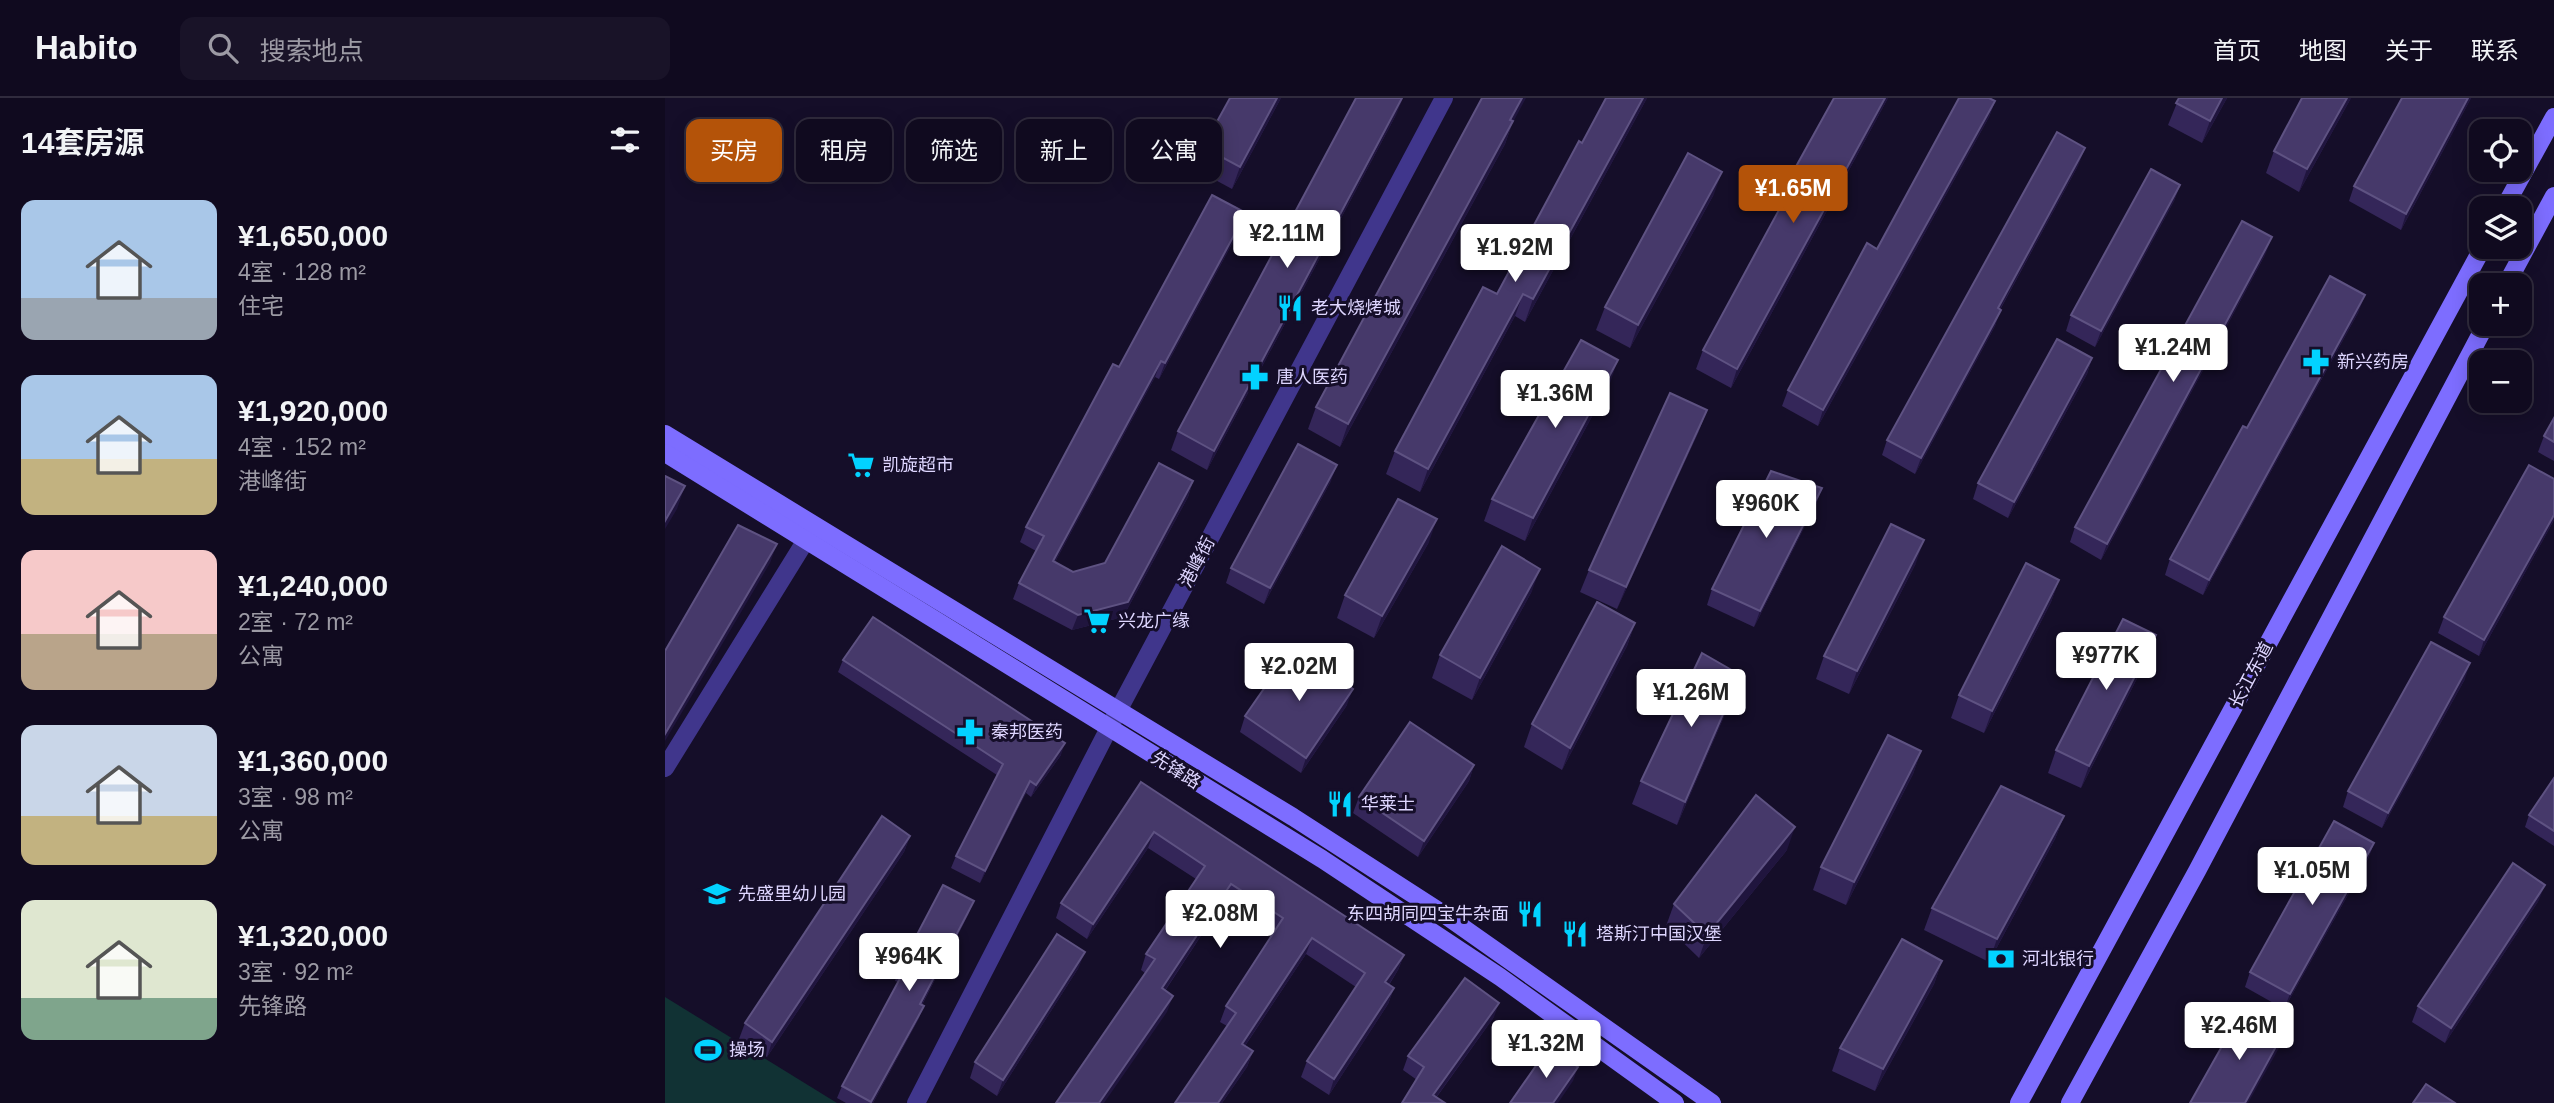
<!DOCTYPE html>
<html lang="zh">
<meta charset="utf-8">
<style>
:root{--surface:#100a1f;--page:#191328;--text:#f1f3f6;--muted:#9c9aa4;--line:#302b3d;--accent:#b45309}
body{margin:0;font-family:Arial,"Noto Sans SC",sans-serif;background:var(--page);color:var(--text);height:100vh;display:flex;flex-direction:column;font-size:26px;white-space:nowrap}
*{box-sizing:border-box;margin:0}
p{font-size:23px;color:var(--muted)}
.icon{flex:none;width:38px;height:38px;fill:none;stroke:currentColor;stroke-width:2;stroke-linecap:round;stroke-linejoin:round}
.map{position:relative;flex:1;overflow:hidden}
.panel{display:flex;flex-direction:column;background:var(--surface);width:665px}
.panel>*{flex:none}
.guide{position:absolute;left:21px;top:21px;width:665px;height:63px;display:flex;gap:14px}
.fabs{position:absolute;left:1804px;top:21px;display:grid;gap:14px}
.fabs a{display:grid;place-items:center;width:63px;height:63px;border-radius:14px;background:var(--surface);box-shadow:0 4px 18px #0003,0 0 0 2px var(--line);font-size:35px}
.price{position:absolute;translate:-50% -60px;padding:0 16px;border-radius:7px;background:#fff;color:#222;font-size:23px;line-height:46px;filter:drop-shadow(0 2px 4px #0008)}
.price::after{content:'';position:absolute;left:50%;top:42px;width:21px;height:16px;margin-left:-10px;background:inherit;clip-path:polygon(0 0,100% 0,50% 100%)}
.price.active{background:var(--accent);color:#fff}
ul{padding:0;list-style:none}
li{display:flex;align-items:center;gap:21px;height:175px;padding:0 21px}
li span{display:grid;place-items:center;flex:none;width:196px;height:140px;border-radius:14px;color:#555}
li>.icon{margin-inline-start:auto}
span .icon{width:84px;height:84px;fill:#fffc;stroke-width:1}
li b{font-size:30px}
h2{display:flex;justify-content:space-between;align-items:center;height:84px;padding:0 21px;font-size:30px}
.chip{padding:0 24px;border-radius:14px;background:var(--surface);box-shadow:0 4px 18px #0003,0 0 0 2px var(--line);font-size:24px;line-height:63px}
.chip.active{background:var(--accent);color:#fff}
header{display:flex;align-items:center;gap:42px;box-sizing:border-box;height:98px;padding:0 35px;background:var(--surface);border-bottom:2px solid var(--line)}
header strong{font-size:33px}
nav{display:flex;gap:38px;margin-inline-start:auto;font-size:24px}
.search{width:490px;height:63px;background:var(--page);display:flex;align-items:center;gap:18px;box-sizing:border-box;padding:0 24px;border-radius:14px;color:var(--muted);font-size:26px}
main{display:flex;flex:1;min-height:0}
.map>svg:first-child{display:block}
.green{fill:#113234}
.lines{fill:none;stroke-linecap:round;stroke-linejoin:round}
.street{stroke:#40368c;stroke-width:18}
.secondary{stroke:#7d6dff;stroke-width:18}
.wall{fill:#342659}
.shaded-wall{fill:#20153e}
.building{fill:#46396a;stroke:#5e5282;stroke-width:2}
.labels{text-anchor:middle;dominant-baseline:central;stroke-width:6;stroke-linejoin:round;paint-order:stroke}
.poi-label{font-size:18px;fill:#ded6ff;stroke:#150e29;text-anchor:start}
.street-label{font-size:18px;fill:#ded6ff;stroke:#150e29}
</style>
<header>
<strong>Habito</strong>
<div class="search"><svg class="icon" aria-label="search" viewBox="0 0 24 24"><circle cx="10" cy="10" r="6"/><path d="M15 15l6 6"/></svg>搜索地点</div>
<nav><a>首页</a><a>地图</a><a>关于</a><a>联系</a></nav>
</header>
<main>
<section class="panel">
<h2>14套房源<svg class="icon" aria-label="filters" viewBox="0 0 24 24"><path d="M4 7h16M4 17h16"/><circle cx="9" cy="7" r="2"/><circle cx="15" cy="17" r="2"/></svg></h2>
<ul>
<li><span style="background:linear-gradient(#a9c7e8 70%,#9aa5b1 0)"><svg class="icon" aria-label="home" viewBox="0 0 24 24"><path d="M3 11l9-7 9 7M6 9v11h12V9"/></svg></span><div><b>¥1,650,000</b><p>4室 · 128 m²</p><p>住宅</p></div></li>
<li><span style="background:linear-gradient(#a9c7e8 60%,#c2b280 0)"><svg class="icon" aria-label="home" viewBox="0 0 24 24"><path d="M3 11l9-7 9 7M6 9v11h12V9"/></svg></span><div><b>¥1,920,000</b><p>4室 · 152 m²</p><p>港峰街</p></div></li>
<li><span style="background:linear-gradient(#f6c9c9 60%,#b9a48a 0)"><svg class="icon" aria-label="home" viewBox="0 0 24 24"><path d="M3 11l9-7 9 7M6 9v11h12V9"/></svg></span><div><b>¥1,240,000</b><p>2室 · 72 m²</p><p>公寓</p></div></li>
<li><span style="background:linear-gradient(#c9d6e8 65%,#c2b280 0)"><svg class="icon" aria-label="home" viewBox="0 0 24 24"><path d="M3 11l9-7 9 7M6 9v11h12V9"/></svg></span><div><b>¥1,360,000</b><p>3室 · 98 m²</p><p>公寓</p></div></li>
<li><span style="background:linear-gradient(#dfe7d0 70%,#7fa58c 0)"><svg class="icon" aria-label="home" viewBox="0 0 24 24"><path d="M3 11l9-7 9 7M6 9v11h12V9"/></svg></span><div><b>¥1,320,000</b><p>3室 · 92 m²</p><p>先锋路</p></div></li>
</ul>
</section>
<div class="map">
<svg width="1889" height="1005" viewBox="0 0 1889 1005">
<rect width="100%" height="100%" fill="#150e29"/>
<path class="green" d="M0,899L172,1005H0Z"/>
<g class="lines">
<g class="street">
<path d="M0,670L141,442"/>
<path d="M251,1005L444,630L779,0"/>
</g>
<g class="secondary">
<path d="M1839,110L1889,19"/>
<path d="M1841,187L1889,98"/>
<path d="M0,336L628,719L780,817L1047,1005"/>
<path d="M0,355L657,761L835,879L1010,1005"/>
<path d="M1354,1005L1818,149"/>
<path d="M1405,1005L1532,773L1821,226"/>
</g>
</g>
<g class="wall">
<path d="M565,0H616L567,91L530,71L538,49Z"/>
<path d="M982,0L860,224L850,218L755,394L721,376L730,353L832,196L917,45Z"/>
<path d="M1223,0L1066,290L1031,271L1038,252L1119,102L1117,101L1123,83Z"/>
<path d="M1514,0H1562L1537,45L1503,27Z"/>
<path d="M1686,0L1634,94L1601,75L1609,53Z"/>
<path d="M1737,0H1806L1736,132L1684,103L1689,88Z"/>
<path d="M1330,3L1324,19L1153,328L1117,308L1123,292Z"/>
<path d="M732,15L542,372L506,352L513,333Z"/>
<path d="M847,26L840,46L675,349L643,331L651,309Z"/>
<path d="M1414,66L1335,212L1330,228L1250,376L1217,357L1222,342Z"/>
<path d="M1515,87L1509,103L1430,249L1401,233L1406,217Z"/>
<path d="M1049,96L965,250L931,232L940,209Z"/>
<path d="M581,115L575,131L494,281L490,279L390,464L408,474L440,465L528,383L523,399L458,519L407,532L348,501L354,485L371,453L355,444L361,429L454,269Z"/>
<path d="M1601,155L1436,462L1405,444L1410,429Z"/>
<path d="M1694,213L1538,497L1500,477L1505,461L1582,330Z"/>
<path d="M1427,260L1422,276L1343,420L1308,401L1313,385Z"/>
<path d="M945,285L860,443L819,423L827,401Z"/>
<path d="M1042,312L1033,335L952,511L915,494L924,472Z"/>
<path d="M1889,320V363L1873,354L1879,338Z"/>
<path d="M1889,381V422L1814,558L1773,535L1779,519Z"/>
<path d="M666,383L599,506L561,485L566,470Z"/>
<path d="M1157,390L1151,406L1089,529L1042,507L1047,491Z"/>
<path d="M764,444L709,540L672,520L680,497Z"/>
<path d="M1251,465L1184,596L1151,581L1159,558Z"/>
<path d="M1394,482L1386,504L1319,635L1286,620L1294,597Z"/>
<path d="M867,493L807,602L767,580L775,557Z"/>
<path d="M970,525L962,548L897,672L859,649L867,626Z"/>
<path d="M1483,559L1416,690L1383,675L1391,652Z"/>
<path d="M178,562L396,657L366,699L361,695L315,785L286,770L291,758L332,677L173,574Z"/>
<path d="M1800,581L1717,730L1678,709L1683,693Z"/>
<path d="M1067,600L1012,727L967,706L976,683Z"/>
<path d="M682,607L636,675L575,634L580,618Z"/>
<path d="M1256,653L1248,676L1181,807L1148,792L1156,769Z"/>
<path d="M809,667L804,683L753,759L688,715L694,699Z"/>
<path d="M1889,680V748L1860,729L1864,717Z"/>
<path d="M476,684L739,857L733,872L724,887L729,890L723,906L664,997L636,979L642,963L691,889L641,856L580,948L588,953L582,969L557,1005H510L562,928L555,924L561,908L610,834L560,801L500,893L502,914L480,875L476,872L481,856L531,781L483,750L422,841L391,820L396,805Z"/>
<path d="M1399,718L1390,741L1324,864L1259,832L1267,810Z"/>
<path d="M245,738L239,754L102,959L74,941L80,925Z"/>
<path d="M1709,745L1703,761L1619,911L1580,889L1585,874Z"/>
<path d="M1122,752L1034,860L1001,828L1009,806Z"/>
<path d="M1874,802L1780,945L1747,924L1753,908Z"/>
<path d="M304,815L257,907L254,920L208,1005H181L172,1000L177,988L233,884L230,883L234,871Z"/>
<path d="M1277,863L1269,886L1210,993L1167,973L1175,950Z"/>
<path d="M414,869L332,998L305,980L310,964Z"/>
<path d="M829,919L771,1000L737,1005L752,982L738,972L743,958Z"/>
</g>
<g class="shaded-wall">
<path d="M612,0H616L567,91L575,69Z"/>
<path d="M738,0L732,15L542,372L549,353Z"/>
<path d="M857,0H861L847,26L840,46L675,349L683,326Z"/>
<path d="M978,0H982L860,224L868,201Z"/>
<path d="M1220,0H1223L1066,290L1072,271Z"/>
<path d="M1557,0H1562L1537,45L1545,23Z"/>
<path d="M1682,0H1686L1634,94L1642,71Z"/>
<path d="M1803,0H1806L1736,132L1741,116Z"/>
<path d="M1330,3L1324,19L1153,328L1158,312Z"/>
<path d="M1420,50L1414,66L1327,226L1333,210Z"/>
<path d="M1057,74L1049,96L965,250L973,227Z"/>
<path d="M1515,87L1509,103L1430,249L1436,233Z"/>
<path d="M581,115L575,131L494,281L500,265Z"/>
<path d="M1607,139L1601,155L1436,462L1442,446Z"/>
<path d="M858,196L850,218L755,394L763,371Z"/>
<path d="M1700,197L1694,213L1538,497L1544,482Z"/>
<path d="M1336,212L1330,228L1250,376L1256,360Z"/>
<path d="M1427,260L1422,276L1343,420L1349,404Z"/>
<path d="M953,262L945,285L860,443L868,420Z"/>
<path d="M496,263L490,279L382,479L388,463Z"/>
<path d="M1042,312L1033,335L952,511L961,489Z"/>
<path d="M672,367L666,383L599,506L605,490Z"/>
<path d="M528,383L523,399L458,519L407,532L413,517Z"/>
<path d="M20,388L12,411L0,431V423Z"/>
<path d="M1157,390L1151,406L1089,529L1095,513Z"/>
<path d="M1889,417V422L1814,558L1819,542Z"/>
<path d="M772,421L764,444L709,540L717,518Z"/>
<path d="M1259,442L1251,465L1184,596L1192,573Z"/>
<path d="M112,446L105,465L0,643V636Z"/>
<path d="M875,471L867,493L807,602L815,580Z"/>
<path d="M1394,482L1386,504L1319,635L1327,613Z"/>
<path d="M970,525L962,548L897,672L905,650Z"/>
<path d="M1491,537L1483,559L1416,690L1424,668Z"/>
<path d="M1805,565L1800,581L1717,730L1723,715Z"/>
<path d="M1075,577L1067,600L1012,727L1020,704Z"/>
<path d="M688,591L682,607L636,675L641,660Z"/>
<path d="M400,645L396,657L366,699L371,687Z"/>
<path d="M1256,653L1248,676L1181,807L1189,784Z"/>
<path d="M809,667L804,683L753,759L759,743Z"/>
<path d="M365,683L361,695L315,785L320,773Z"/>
<path d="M1399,718L1390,741L1324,864L1332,841Z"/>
<path d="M1130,729L1122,752L1034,860L1042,837Z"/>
<path d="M489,734L483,750L422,841L428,826Z"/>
<path d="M245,738L239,754L102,959L107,944Z"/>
<path d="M1709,745L1703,761L1619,911L1625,896Z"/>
<path d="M566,786L560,801L491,906L497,890Z"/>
<path d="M1880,787L1874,802L1780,945L1786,930Z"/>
<path d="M309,803L304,815L251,918L255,906Z"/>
<path d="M647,840L641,856L571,961L577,946Z"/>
<path d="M420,854L414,869L332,998L338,982Z"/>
<path d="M739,857L733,872L715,900L720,884Z"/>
<path d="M1277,863L1269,886L1210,993L1218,971Z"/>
<path d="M729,890L723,906L664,997L669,981Z"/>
<path d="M508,898L502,914L439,1005H434Z"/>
<path d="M834,905L829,919L767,1005L768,997Z"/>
<path d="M259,908L254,920L208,1005H206Z"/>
<path d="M1619,934L1614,950L1583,1005H1580Z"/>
<path d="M588,953L582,969L557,1005H553Z"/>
<path d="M913,969L908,983L893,1005H888Z"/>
</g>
<g class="building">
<path d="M565,0H612L575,69L538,49Z"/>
<path d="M691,0H737L549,353L513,333Z"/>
<path d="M817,0H857L845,22L848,23L683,326L651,309Z"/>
<path d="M941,0H978L868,201L858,196L763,371L730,353L818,189L832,196L914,43L917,45Z"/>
<path d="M1169,0H1220L1072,271L1038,252L1128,86L1123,83Z"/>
<path d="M1294,0H1324L1330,3L1158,312L1123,292L1202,145L1212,151Z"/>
<path d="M1514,0H1557L1545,23L1511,5Z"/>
<path d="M1637,0H1682L1642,71L1609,53Z"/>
<path d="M1737,0H1803L1741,116L1689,88Z"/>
<path d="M1392,34L1420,50L1333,210L1336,212L1256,360L1222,342Z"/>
<path d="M1023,55L1057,74L973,227L940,209Z"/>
<path d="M1486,71L1515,87L1436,233L1406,217Z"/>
<path d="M547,97L581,115L500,265L496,263L388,463L408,474L440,465L494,365L528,383L463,504L413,517L354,485L379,438L361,429L448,266L454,269Z"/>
<path d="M1577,123L1607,139L1442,446L1410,429Z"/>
<path d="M1665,178L1700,197L1544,482L1505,461L1578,328L1582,330Z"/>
<path d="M1392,241L1427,260L1349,404L1313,385Z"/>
<path d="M916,242L953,262L868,420L827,401Z"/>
<path d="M1005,295L1042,312L961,489L924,472Z"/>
<path d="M1889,320V344L1879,338Z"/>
<path d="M633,346L672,367L605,490L566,470Z"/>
<path d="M1864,367L1889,381V417L1819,542L1779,519Z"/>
<path d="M1106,373L1157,390L1095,513L1047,491Z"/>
<path d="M0,378L20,388L0,423Z"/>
<path d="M733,401L772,421L717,518L680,497Z"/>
<path d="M1226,426L1259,442L1192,573L1159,558Z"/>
<path d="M73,427L112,446L0,636V553Z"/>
<path d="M837,448L875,471L815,580L775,557Z"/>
<path d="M1361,465L1394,482L1327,613L1294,597Z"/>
<path d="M932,504L970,525L905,650L867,626Z"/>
<path d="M208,519L400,645L371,687L365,683L320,773L291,758L338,666L178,562Z"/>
<path d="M1458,521L1491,537L1424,668L1391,652Z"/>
<path d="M1766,544L1805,565L1723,715L1683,693Z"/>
<path d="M627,550L688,591L641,660L580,618Z"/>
<path d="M1037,555L1075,577L1020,704L976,683Z"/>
<path d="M745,624L809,667L759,743L694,699Z"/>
<path d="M1223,637L1256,653L1189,784L1156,769Z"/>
<path d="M1889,680V733L1864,717Z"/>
<path d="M476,684L739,857L720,884L729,890L669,981L642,963L700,875L647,840L577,946L588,953L553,1005H510L571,915L561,908L618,820L566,786L497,890L508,898L434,1005H391L490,861L481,856L540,768L489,734L428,826L396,805Z"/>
<path d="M1336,688L1399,718L1332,841L1267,810Z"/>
<path d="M1091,697L1130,729L1042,837L1009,806Z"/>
<path d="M217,718L245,738L107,944L80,925Z"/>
<path d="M1669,723L1709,745L1625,896L1585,874Z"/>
<path d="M1848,765L1880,787L1786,930L1753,908Z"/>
<path d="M278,787L309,803L255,906L259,908L206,1004L177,988L239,873L234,871Z"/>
<path d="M392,836L420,854L338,982L310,964Z"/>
<path d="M1237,841L1277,863L1218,971L1175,950Z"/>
<path d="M800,880L834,905L768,997L780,1005H737L759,969L743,958Z"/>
<path d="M1578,911L1619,934L1580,1005H1525Z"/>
<path d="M884,949L913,969L888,1005H845Z"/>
<path d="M1761,986L1790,1005H1748Z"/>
</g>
<defs>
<g id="restaurant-bare" transform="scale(2.1)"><path d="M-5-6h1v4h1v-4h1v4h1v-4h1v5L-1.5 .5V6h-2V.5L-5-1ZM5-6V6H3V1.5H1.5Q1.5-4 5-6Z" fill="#02d2ff" stroke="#150e29" stroke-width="2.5" paint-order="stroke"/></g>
<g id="pharmacy-bare" transform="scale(2.1)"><path d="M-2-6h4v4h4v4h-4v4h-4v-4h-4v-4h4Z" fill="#02d2ff" stroke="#150e29" stroke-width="2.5" paint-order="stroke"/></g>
<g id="supermarket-bare" transform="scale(2.1)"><path d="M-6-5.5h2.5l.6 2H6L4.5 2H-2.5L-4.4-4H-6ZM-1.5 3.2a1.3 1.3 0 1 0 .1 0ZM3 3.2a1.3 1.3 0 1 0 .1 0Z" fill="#02d2ff" stroke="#150e29" stroke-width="2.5" paint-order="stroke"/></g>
<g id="school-bare" transform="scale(2.1)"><path d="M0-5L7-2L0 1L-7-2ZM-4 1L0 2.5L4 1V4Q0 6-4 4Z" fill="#02d2ff" stroke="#150e29" stroke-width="2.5" paint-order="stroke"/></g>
<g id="bank-bare" transform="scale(2.1)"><path d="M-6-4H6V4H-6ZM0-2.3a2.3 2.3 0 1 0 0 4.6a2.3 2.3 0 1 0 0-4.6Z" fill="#02d2ff" stroke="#150e29" stroke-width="2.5" paint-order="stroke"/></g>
<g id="stadium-bare" transform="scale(2.1)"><path d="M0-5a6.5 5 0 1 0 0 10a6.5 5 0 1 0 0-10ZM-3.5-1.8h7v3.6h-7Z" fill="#02d2ff" stroke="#150e29" stroke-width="2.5" paint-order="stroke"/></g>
</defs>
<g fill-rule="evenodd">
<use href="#restaurant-bare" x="625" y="210"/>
<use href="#pharmacy-bare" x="1651" y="264"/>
<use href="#pharmacy-bare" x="590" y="279"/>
<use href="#supermarket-bare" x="196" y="367"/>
<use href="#supermarket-bare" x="432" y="523"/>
<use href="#pharmacy-bare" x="305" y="634"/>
<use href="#restaurant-bare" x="675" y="706"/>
<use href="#school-bare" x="52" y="796"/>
<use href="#restaurant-bare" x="865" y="816"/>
<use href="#restaurant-bare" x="910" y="836"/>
<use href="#bank-bare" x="1336" y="861"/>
<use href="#stadium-bare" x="43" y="952"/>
</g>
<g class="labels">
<g class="poi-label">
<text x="646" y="210">老大烧烤城</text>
<text x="1672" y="264">新兴药房</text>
<text x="611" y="279">唐人医药</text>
<text x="217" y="367">凯旋超市</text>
<text x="453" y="523">兴龙广缘</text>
<text x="326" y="634">秦邦医药</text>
<text x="696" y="706">华莱士</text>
<text x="73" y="796">先盛里幼儿园</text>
<text x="844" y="816" text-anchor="end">东四胡同四宝牛杂面</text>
<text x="931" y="836">塔斯汀中国汉堡</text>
<text x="1357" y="861">河北银行</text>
<text x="64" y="952">操场</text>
</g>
<g class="street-label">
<text transform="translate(532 464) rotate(-62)">港峰街</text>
<text transform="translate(1586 577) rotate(-62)">长江东道</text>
<text transform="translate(511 672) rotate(32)">先锋路</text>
</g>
</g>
</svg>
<div class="fabs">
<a><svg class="icon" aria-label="locate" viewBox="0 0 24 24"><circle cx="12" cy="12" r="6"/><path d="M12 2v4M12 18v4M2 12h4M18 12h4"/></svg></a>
<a><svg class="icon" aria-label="layers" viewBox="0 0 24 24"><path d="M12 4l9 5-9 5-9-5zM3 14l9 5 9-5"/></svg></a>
<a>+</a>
<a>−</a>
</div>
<b class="price active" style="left:1128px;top:127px">¥1.65M</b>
<b class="price" style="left:622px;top:172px">¥2.11M</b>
<b class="price" style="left:850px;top:186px">¥1.92M</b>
<b class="price" style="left:1508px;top:286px">¥1.24M</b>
<b class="price" style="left:890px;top:332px">¥1.36M</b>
<b class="price" style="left:1101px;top:442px">¥960K</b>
<b class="price" style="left:1441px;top:594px">¥977K</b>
<b class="price" style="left:634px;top:605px">¥2.02M</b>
<b class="price" style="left:1026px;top:631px">¥1.26M</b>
<b class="price" style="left:1647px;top:809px">¥1.05M</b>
<b class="price" style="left:555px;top:852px">¥2.08M</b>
<b class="price" style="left:244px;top:895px">¥964K</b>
<b class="price" style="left:1574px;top:964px">¥2.46M</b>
<b class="price" style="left:881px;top:982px">¥1.32M</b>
<div class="guide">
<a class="chip active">买房</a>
<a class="chip">租房</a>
<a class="chip">筛选</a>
<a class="chip">新上</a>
<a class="chip">公寓</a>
</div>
</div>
</main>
